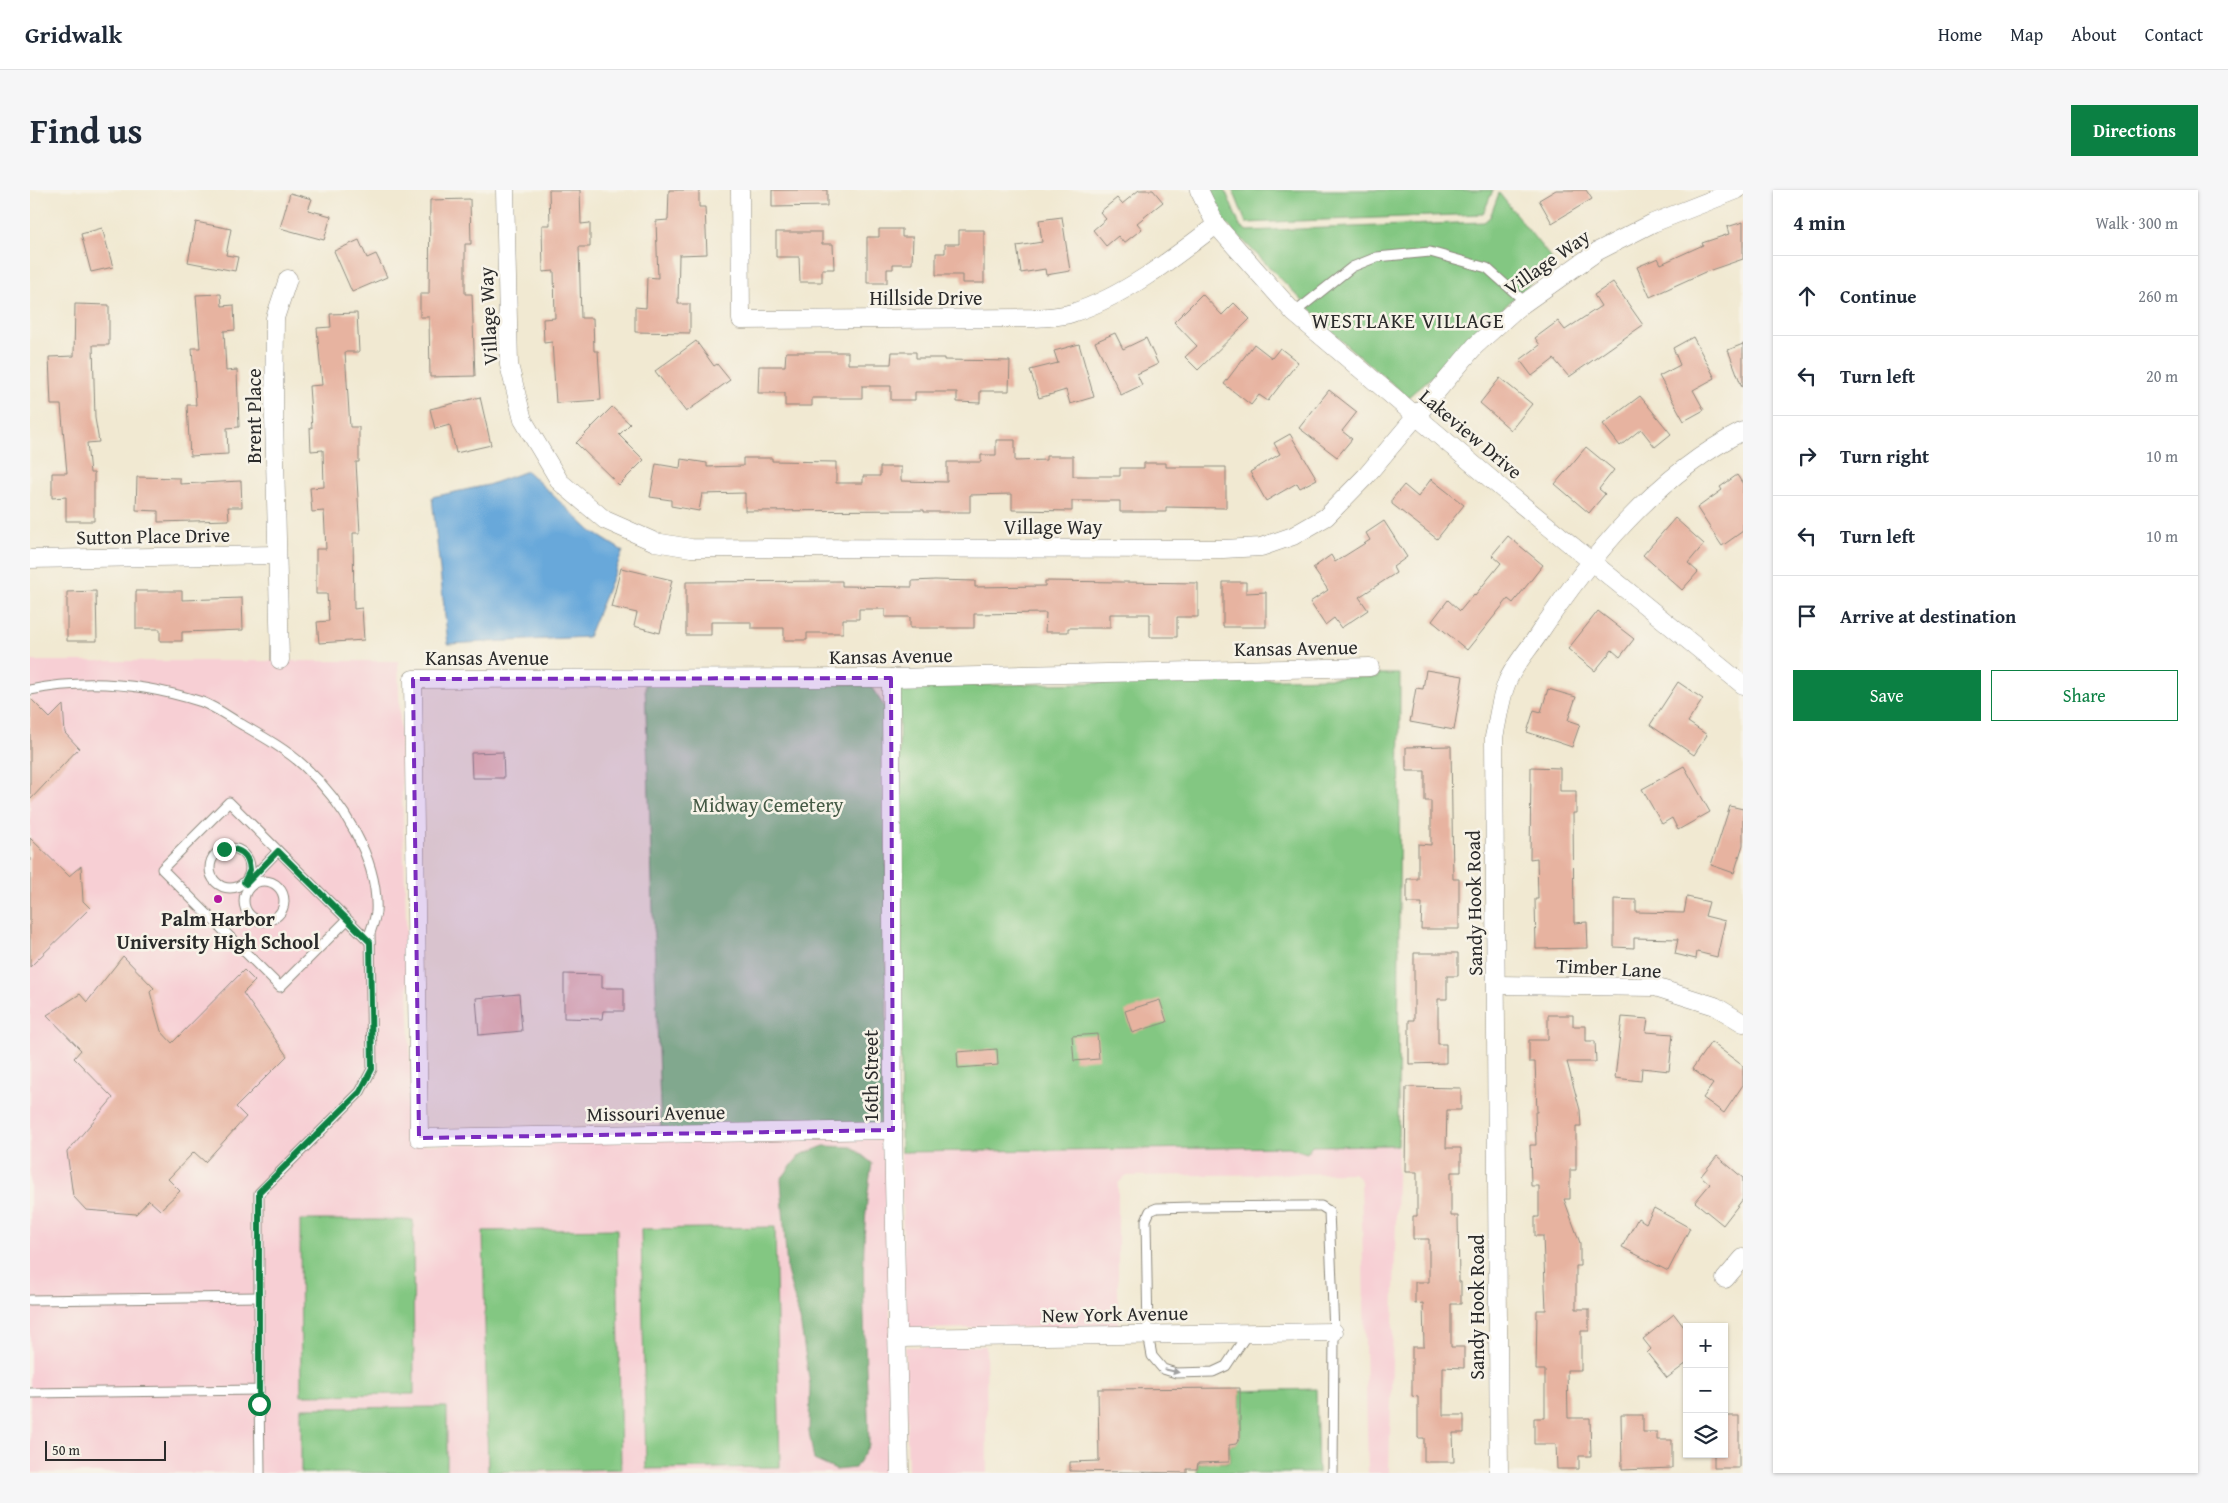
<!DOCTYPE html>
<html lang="en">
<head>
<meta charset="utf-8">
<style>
	body { margin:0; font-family:"Gentium Book Plus",serif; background:#f6f6f7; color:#1f2937 }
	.controls { position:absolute; right:15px; bottom:15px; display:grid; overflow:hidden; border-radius:0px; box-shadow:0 1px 4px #0004 }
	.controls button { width:45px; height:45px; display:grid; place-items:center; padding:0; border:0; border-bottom:1px solid #e0e1e3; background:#fff; color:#1f2937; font:25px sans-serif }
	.scale { position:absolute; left:15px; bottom:12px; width:121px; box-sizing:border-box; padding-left:5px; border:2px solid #2b2b2b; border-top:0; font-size:14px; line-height:18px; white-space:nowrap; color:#2b2b2b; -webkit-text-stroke:4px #f7f3e8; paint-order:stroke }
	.stop { position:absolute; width:15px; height:15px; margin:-11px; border:4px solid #0b8043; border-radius:50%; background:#fff }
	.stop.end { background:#0b8043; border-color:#fff; box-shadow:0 1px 5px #0008 }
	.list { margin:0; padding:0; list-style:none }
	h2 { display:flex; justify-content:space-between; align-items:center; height:65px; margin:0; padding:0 20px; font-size:21px }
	h2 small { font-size:16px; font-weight:400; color:#747a83 }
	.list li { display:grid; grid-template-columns:32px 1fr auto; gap:15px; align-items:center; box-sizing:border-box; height:80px; padding:0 20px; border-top:1px solid #e0e1e3 }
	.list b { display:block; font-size:19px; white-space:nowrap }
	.list em { font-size:16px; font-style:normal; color:#747a83 }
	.actions { display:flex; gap:10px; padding:15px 20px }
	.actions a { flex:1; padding:11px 0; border:1px solid #0b8043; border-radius:0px; text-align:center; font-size:18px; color:#0b8043 }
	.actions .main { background:#0b8043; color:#fff }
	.icon { flex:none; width:28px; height:28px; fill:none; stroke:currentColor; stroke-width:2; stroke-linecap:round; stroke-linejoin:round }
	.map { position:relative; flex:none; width:1713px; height:1283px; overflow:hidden; border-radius:0px }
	header { display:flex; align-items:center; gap:30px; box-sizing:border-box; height:70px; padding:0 25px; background:#fff; border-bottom:1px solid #e0e1e3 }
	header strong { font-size:24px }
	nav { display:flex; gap:28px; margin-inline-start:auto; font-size:18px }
	.intro { display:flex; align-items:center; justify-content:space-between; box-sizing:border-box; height:120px; padding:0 30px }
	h1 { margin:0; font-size:35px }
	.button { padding:12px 22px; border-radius:0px; background:#0b8043; color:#fff; font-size:18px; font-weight:700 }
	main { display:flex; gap:30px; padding:0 30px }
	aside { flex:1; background:#fff; border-radius:0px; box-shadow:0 1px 4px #0004 }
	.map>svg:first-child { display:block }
</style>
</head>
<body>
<header>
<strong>Gridwalk</strong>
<nav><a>Home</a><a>Map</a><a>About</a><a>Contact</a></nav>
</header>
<div class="intro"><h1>Find us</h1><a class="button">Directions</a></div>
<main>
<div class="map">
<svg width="1713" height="1283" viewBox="0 0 1713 1283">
	<rect width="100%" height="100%" fill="#f7f3e8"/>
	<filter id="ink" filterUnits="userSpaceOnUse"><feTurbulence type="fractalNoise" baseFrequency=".02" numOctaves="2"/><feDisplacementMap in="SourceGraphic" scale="10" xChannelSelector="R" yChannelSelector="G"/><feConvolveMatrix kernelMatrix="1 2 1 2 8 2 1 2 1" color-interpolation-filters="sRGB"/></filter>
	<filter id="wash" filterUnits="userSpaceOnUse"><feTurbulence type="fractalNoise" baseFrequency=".0096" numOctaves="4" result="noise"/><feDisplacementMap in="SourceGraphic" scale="20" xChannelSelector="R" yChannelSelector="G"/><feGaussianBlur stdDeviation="1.12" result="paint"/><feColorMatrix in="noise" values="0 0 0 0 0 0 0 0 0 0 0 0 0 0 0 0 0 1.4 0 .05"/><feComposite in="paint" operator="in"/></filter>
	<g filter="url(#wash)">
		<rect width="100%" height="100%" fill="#f1e9d2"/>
		<!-- built -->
		<g fill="#f7cfd4">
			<polygon points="0,471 368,471 383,955 858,946 862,1283 0,1283"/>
			<polygon points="1368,955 1359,1283 1338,1283 1331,991 1324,983 1095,986 1088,994 1088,1136 875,1139 871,962"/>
			<polygon points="956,1156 957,1283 878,1283 875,1157"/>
		</g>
		<!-- green -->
		<g fill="#83c782" stroke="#577956">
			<polygon points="1178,0 1195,0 1210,36 1217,41 1454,32 1460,27 1469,3 1524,72 1439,149 1419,172 1378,207 1313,152 1192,29"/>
			<polygon points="1203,0 1463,0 1453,24 1216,33"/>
			<polygon points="1348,484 1370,484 1368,955 1282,956 1277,963 1259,957 871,962 869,497 1348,487"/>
			<polygon points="615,494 839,494 856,519 857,940 631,944"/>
			<polygon points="270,1030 383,1030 384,1204 271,1205"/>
			<polygon points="745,1037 750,1277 616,1279 611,1039"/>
			<polygon points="587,1039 591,1279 458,1282 453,1041"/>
			<polygon points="1286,1199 1288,1283 1167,1283 1168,1273 1199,1272 1199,1255 1206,1254 1210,1248 1210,1201"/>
			<polygon points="417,1217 417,1283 271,1283 271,1218"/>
		</g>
		<!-- forest -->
		<path fill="#6aac70" stroke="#4a6c4e" d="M794 956 822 957 842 973C826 1067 837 1161 839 1255L825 1278 806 1280 784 1270 779 1242 780 1195 770 1130 757 1081 751 989 770 965Z"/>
		<!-- water -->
		<polygon fill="#67a8da" stroke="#496a82" points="497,281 561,341 593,361 558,447 418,454 402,307 458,295"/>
		<g id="blocks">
			<!-- building -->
			<g fill="#e7b3a0">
				<polygon points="519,0 550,0 551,34 560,33 560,57 549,57 551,128 563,128 564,161 568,161 571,210 526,213 522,152 514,153 513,129 525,128 524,81 513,82 512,35 520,35"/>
				<polygon points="639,0 669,0 669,17 675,17 677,64 649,65 648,114 660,114 660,143 605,142 605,117 616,118 617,87 628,88 626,31 638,30"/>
				<polygon points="742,0 797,0 797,16 742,17"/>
				<polygon points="1109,0 1123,0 1133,12 1107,33 1112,39 1094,53 1088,46 1076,56 1063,40 1076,29 1070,22 1087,8 1092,14"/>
				<polygon points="1526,0 1556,0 1562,9 1522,33 1509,10"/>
				<polygon points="260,3 282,9 278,20 301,26 294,50 250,38"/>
				<polygon points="440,9 441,54 435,54 435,104 442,104 445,186 400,187 399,127 390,127 390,104 399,104 400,10"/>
				<polygon points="1032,27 1040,81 1016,85 1015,79 991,83 987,56 1012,52 1009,30"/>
				<polygon points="166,32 201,39 196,65 208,67 205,81 158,72"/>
				<polygon points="1713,32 1713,69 1675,82 1620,107 1607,77 1628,68 1631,74 1673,55 1672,53 1699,44 1697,37"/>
				<polygon points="72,38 83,77 61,82 51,44"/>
				<polygon points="849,39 872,39 872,47 883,47 882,74 863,74 863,79 857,79 857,93 837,93 837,47 849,47"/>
				<polygon points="929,40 954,40 954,93 932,93 932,85 906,85 906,63 915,63 915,54 929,54"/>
				<polygon points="746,42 792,42 792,54 803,54 804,79 792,79 792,92 770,92 769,67 746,67"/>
				<polygon points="329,50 337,68 346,64 357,87 322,102 304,61"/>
				<polygon points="1583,92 1613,135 1539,187 1524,169 1502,186 1490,170 1510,155 1505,148 1528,131 1535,140 1571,116 1564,105"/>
				<polygon points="191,104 192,116 204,115 205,140 194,141 196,181 207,180 209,237 197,238 198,264 160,266 157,215 166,215 162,158 170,158 166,105"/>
				<polygon points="1172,104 1192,125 1204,113 1220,129 1168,180 1155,167 1167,156 1144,132"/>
				<polygon points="45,114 79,115 79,155 63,155 65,228 69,252 57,253 60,283 64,283 64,331 36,331 36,307 22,308 22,283 37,283 31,215 21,215 19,167 44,166"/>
				<polygon points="327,123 329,162 315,162 320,237 329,237 329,272 326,272 330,343 323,343 324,419 332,418 334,450 289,453 287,432 299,431 297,404 286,404 286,359 296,359 294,321 282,322 280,298 294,297 293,260 281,261 280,238 282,238 279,196 292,195 287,138 301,137 300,124"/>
				<polygon points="1085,143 1093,159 1116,148 1128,174 1107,184 1112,195 1091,205 1065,152"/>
				<polygon points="1663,147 1685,188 1663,200 1674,220 1654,231 1629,186 1650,175 1643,158"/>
				<polygon points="666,151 684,176 687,174 700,190 656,222 625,181"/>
				<polygon points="1049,154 1064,207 1040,214 1036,200 1009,208 1000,180 1028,173 1024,161"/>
				<polygon points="1224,154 1242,168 1250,158 1268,172 1238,211 1229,205 1221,215 1194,194"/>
				<polygon points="1713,154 1713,197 1712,197 1698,160"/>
				<polygon points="756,162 818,162 818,174 861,174 862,162 886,162 886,168 914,168 914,170 980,171 979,201 950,201 950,213 927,212 927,202 885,202 885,210 861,210 861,196 832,196 832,208 782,208 782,216 755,216 755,203 728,203 729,176 755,176"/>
				<polygon points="1470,188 1502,214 1481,240 1450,213"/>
				<polygon points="1299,200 1327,222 1312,241 1322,249 1307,267 1269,238"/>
				<polygon points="1610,206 1641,244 1625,257 1611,239 1590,256 1573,234"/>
				<polygon points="450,207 461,255 426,263 420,235 405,239 400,219"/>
				<polygon points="582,217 600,234 589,245 614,270 589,295 546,253"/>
				<polygon points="1260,244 1287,289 1270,298 1267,293 1236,311 1220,282 1250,264 1244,253"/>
				<polygon points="966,250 985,250 985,271 1016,270 1016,266 1043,266 1043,286 1090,286 1090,278 1114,278 1114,273 1136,273 1136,277 1196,277 1196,318 1136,317 1136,322 1090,322 1090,311 1042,311 1042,321 982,320 982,304 940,305 940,322 894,322 894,320 715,321 715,303 672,304 669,321 641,316 641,310 620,307 626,274 650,278 651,269 677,273 677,277 713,276 713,268 742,268 742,271 806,272 806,293 833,293 833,286 850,286 850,277 871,277 871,291 917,292 917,272 951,272 951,265 966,265"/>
				<polygon points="1556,257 1584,280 1569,299 1575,304 1559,323 1525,294"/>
				<polygon points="1707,285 1713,294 1713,341 1692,356 1667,318 1692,300 1690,297"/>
				<polygon points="107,287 150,288 150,294 211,291 212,317 198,317 199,330 128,332 128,321 106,320"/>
				<polygon points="1401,289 1434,315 1407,349 1362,314 1362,309 1374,295 1388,307"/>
				<polygon points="1645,328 1674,354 1658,373 1668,382 1652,400 1613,365"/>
				<polygon points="1354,331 1377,367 1363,377 1366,383 1329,407 1338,420 1311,438 1304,428 1295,435 1280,412 1298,400 1283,378 1301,365 1305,372 1340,350 1336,343"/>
				<polygon points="1478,346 1513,375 1483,413 1478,409 1437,460 1402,431 1418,410 1430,421 1444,404 1445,405 1471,373 1462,365"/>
				<polygon points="591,378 642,390 630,443 604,436 607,423 581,417"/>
				<polygon points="905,390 945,391 945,397 1015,396 1015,391 1168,393 1168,427 1147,427 1147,447 1120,447 1120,424 1080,424 1080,438 1038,438 1038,442 1015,442 1016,423 944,424 944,438 880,438 880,427 855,427 855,419 829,419 829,429 813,429 813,443 777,443 777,450 754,450 754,438 721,438 721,432 681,432 681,445 656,445 656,392 812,391 812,396 882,397 882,391"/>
				<polygon points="1193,392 1216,392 1216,403 1236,402 1236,437 1193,437"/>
				<polygon points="66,401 67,451 37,451 37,402"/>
				<polygon points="106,401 152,401 152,410 212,408 213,440 152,442 152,451 130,451 130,439 106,439"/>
				<polygon points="1568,421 1604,449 1590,467 1582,460 1565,481 1538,459"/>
				<polygon points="1396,480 1433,486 1424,540 1380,532 1386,498 1393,499"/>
				<polygon points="1648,492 1673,509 1658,532 1677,545 1664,565 1620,535"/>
				<polygon points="1518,499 1546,507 1538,530 1550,534 1542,557 1497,542 1504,520 1511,522"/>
				<polygon points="0,508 20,528 33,515 35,543 49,558 0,610"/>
				<polygon points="1421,556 1423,689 1429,689 1429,739 1391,739 1392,713 1377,713 1377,689 1388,689 1388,654 1401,655 1401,611 1395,611 1395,581 1376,581 1376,557"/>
				<polygon points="473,562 474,588 442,588 441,563"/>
				<polygon points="1654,576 1680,622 1648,640 1642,628 1632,634 1612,599"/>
				<polygon points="1501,577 1530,578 1530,601 1546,601 1546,623 1543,623 1544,733 1557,732 1558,758 1506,759 1505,709 1508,709 1507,668 1500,669"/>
				<polygon points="1700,616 1713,619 1713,655 1704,683 1681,675"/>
				<polygon points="0,648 39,686 51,676 53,711 60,718 0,777"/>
				<polygon points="1657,707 1679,712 1675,726 1695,731 1687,767 1667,762 1666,769 1645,764 1648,749 1604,748 1604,758 1584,757 1584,709 1606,710 1606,722 1654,723"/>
				<polygon points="1384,763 1428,763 1428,786 1417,786 1417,809 1408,809 1408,854 1416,854 1416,873 1379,874 1379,830 1384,830"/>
				<polygon points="93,766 124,798 120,802 131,841 142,853 214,780 225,791 213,803 257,866 206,917 216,927 175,972 164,962 138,989 150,1001 130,1020 119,1010 106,1024 56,1020 43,1006 37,962 83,908 44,868 51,860 17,825 50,804 57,812"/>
				<polygon points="534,784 572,785 572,798 594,798 594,821 573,821 572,829 534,828"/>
				<polygon points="489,804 492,841 449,845 446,808"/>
				<polygon points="1130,810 1137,832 1102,843 1095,821"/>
				<polygon points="1518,825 1543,825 1543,836 1556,836 1556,851 1565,851 1566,872 1537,872 1550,920 1551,937 1546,937 1546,980 1540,980 1540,1009 1534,1009 1550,1053 1550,1076 1546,1076 1546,1119 1559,1119 1559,1141 1551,1141 1551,1180 1537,1180 1538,1228 1560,1228 1561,1266 1549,1266 1549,1279 1527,1279 1526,1254 1504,1254 1504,1228 1515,1228 1515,1180 1506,1180 1507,1120 1516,1120 1513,1046 1505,1046 1505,1027 1509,1027 1509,996 1501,996 1500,955 1506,955 1505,922 1507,922 1505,872 1499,872 1499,850 1518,850"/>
				<polygon points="1592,827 1618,829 1616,842 1643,844 1639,881 1612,878 1611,891 1585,888"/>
				<polygon points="1067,844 1069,869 1044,871 1042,846"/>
				<polygon points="1681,852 1713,876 1713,895 1694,923 1673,908 1683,894 1662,879"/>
				<polygon points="967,859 968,875 928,878 927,862"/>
				<polygon points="1376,897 1431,898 1431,920 1417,920 1416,958 1431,958 1431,982 1421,982 1421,1026 1428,1026 1429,1092 1431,1092 1431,1114 1421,1114 1421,1157 1434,1157 1434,1178 1413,1177 1413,1225 1434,1225 1434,1243 1423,1243 1424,1272 1394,1272 1394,1248 1388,1248 1388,1207 1382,1206 1382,1157 1394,1157 1393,1113 1385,1114 1385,1092 1399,1092 1399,1049 1383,1049 1383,1026 1387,1026 1387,982 1375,982"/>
				<polygon points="1687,966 1713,988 1713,1009 1693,1035 1665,1012 1680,994 1671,986"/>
				<polygon points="1624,1018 1660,1038 1638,1081 1592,1057 1608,1028 1616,1033"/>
				<polygon points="1644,1124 1657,1141 1657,1173 1637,1188 1617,1163 1621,1159 1613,1149"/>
				<polygon points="1210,1198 1210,1248 1206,1254 1199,1255 1199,1272 1168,1273 1167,1279 1157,1279 1157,1283 1040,1281 1040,1272 1069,1271 1068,1199"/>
				<polygon points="1591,1225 1613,1225 1613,1242 1627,1242 1627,1250 1642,1250 1642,1278 1592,1280"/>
				<polygon points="1694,1226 1709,1226 1709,1278 1684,1278 1684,1264 1694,1264"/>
			</g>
		</g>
	</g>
	<g filter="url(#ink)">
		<use href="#blocks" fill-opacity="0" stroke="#8e8a7e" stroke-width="1"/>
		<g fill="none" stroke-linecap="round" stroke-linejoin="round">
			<!-- lane casing -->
			<g stroke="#8e8a7e" stroke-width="11">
				<g id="lane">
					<polyline points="1264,123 1322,77 1347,67 1400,62 1457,78 1495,112"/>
					<path d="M0 500C58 488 116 494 172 512 185 517 199 527 211 534 232 546 257 560 274 576 311 610 349 669 346 722 345 729 342 737 340 743L342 879 330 902 229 1003V1200L0 1203"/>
					<circle cx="200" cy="678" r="20"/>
					<circle cx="234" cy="711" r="20"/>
					<polyline points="217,693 248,661"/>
					<polyline points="317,730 250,797 132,679 199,612 340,752"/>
					<polyline points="0,1110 229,1107"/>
					<polyline points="1218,1143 1196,1176 1183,1182 1146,1183 1133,1179 1122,1166 1118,1144 1116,1030 1120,1021 1127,1018 1162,1017 1274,1016 1291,1016 1299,1021 1304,1142 1303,1283"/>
					<polyline points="229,1200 230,1283"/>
				</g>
			</g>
			<!-- street casing -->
			<g stroke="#8e8a7e" stroke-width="19">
				<g id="street">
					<polyline points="475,0 479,175 493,230 530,292 575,330 625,352 661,358 1193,359 1231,357 1263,346 1296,327 1336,286 1445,156 1486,119 1568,61 1623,33 1707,0"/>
					<path d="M710 0 711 130 1004 128C1016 127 1031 127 1042 123 1095 106 1142 69 1186 35"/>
					<polyline points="1169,0 1186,35 1264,123 1475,301 1713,495"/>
					<polyline points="0,369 247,365"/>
					<polyline points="250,470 244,228 245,128 258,89"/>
					<polyline points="861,488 863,940 870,1283"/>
					<polyline points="1467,795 1625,797 1685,816 1713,833"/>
					<polyline points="863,940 389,948 383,489 861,488 1340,477"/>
					<polyline points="1695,1089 1713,1068"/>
					<polyline points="867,1148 1304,1142"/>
					<path d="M1469 1283 1464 547C1468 530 1470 509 1477 492 1483 477 1497 461 1506 448 1559 368 1626 285 1713 241"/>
				</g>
			</g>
			<!-- lane -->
			<use href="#lane" stroke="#fff" stroke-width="9"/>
			<!-- street -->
			<use href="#street" stroke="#fff" stroke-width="18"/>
		</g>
		<!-- one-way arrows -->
		<defs><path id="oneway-solid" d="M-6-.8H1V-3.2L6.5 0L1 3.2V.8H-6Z" transform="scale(1.25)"/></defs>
		<use fill="#a0a0a0" href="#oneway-solid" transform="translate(1142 1181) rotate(13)"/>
	</g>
	<g fill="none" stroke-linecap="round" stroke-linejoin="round" filter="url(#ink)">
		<!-- route -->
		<path stroke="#0b8043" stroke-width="6" d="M194 659C209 657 219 664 220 680L214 692 216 694 248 661 340 752 342 879 330 902 229 1002V1214"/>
	</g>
	<!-- marked area -->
	<path fill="#7b2cbf" fill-opacity="0.2" stroke="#7b2cbf" stroke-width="4" stroke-dasharray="10 6" stroke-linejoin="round" d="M861 488 863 940 389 948 383 489Z"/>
	<!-- markers -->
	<circle fill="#b5179e" stroke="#f7f3e8" stroke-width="2" cx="188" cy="709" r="5"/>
	<g text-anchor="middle" stroke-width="5" stroke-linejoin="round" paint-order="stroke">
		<!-- street labels -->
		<g font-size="20" fill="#2b2b2b" stroke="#f7f3e8">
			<text transform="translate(1517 72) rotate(-35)" y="7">Village Way</text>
			<text x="896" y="115">Hillside Drive</text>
			<text transform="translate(458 126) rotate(-93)" y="7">Village Way</text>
			<text transform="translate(224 226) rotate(-90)" y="7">Brent Place</text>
			<text transform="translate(1441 244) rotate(40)" y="7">Lakeview Drive</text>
			<text x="1023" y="344">Village Way</text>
			<text transform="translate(123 346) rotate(-1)" y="7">Sutton Place Drive</text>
			<text transform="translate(1266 458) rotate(-1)" y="7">Kansas Avenue</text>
			<text transform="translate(861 466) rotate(-1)" y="7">Kansas Avenue</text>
			<text x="457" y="475">Kansas Avenue</text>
			<text transform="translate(1444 713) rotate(-91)" y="7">Sandy Hook Road</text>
			<text transform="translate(1579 778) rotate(3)" y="7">Timber Lane</text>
			<text transform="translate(841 886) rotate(-90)" y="7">16th Street</text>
			<text transform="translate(626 923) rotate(-1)" y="7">Missouri Avenue</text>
			<text transform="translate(1447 1117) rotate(-90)" y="7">Sandy Hook Road</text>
			<text transform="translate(1085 1124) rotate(-1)" y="7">New York Avenue</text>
		</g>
		<!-- park labels -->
		<g font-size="20" fill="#455a45" stroke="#f7f3e8">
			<text x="738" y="622">Midway Cemetery</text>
		</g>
		<!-- poi labels -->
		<g font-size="20" font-weight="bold" fill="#2b2b2b" stroke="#f7f3e8">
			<text x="188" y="736">Palm Harbor<tspan x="188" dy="23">University High School</tspan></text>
		</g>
		<!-- neighbourhood labels -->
		<g font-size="21" letter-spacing="1" fill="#2b2b2b" stroke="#f7f3e8">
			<text x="1378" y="138">WESTLAKE VILLAGE</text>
		</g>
	</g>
</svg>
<div class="controls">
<button>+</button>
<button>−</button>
<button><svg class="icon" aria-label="layers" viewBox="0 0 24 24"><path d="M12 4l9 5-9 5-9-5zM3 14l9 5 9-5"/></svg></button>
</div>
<div class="scale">50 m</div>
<div class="stop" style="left:229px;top:1214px"></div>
<div class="stop end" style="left:194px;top:659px"></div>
</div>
<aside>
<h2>4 min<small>Walk · 300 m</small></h2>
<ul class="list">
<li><svg class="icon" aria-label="ahead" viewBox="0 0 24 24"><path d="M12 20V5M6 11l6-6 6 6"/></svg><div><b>Continue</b></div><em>260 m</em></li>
<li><svg class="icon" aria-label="left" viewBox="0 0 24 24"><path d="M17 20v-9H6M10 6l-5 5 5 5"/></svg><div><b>Turn left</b></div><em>20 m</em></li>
<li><svg class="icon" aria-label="right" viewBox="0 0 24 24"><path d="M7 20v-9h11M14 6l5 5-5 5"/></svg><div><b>Turn right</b></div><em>10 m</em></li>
<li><svg class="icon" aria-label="left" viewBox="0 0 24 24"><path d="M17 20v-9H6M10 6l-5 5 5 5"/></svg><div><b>Turn left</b></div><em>10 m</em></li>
<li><svg class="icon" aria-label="arrive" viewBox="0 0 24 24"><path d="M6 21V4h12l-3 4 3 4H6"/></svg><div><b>Arrive at destination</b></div></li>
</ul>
<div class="actions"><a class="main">Save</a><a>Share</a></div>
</aside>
</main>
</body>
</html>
